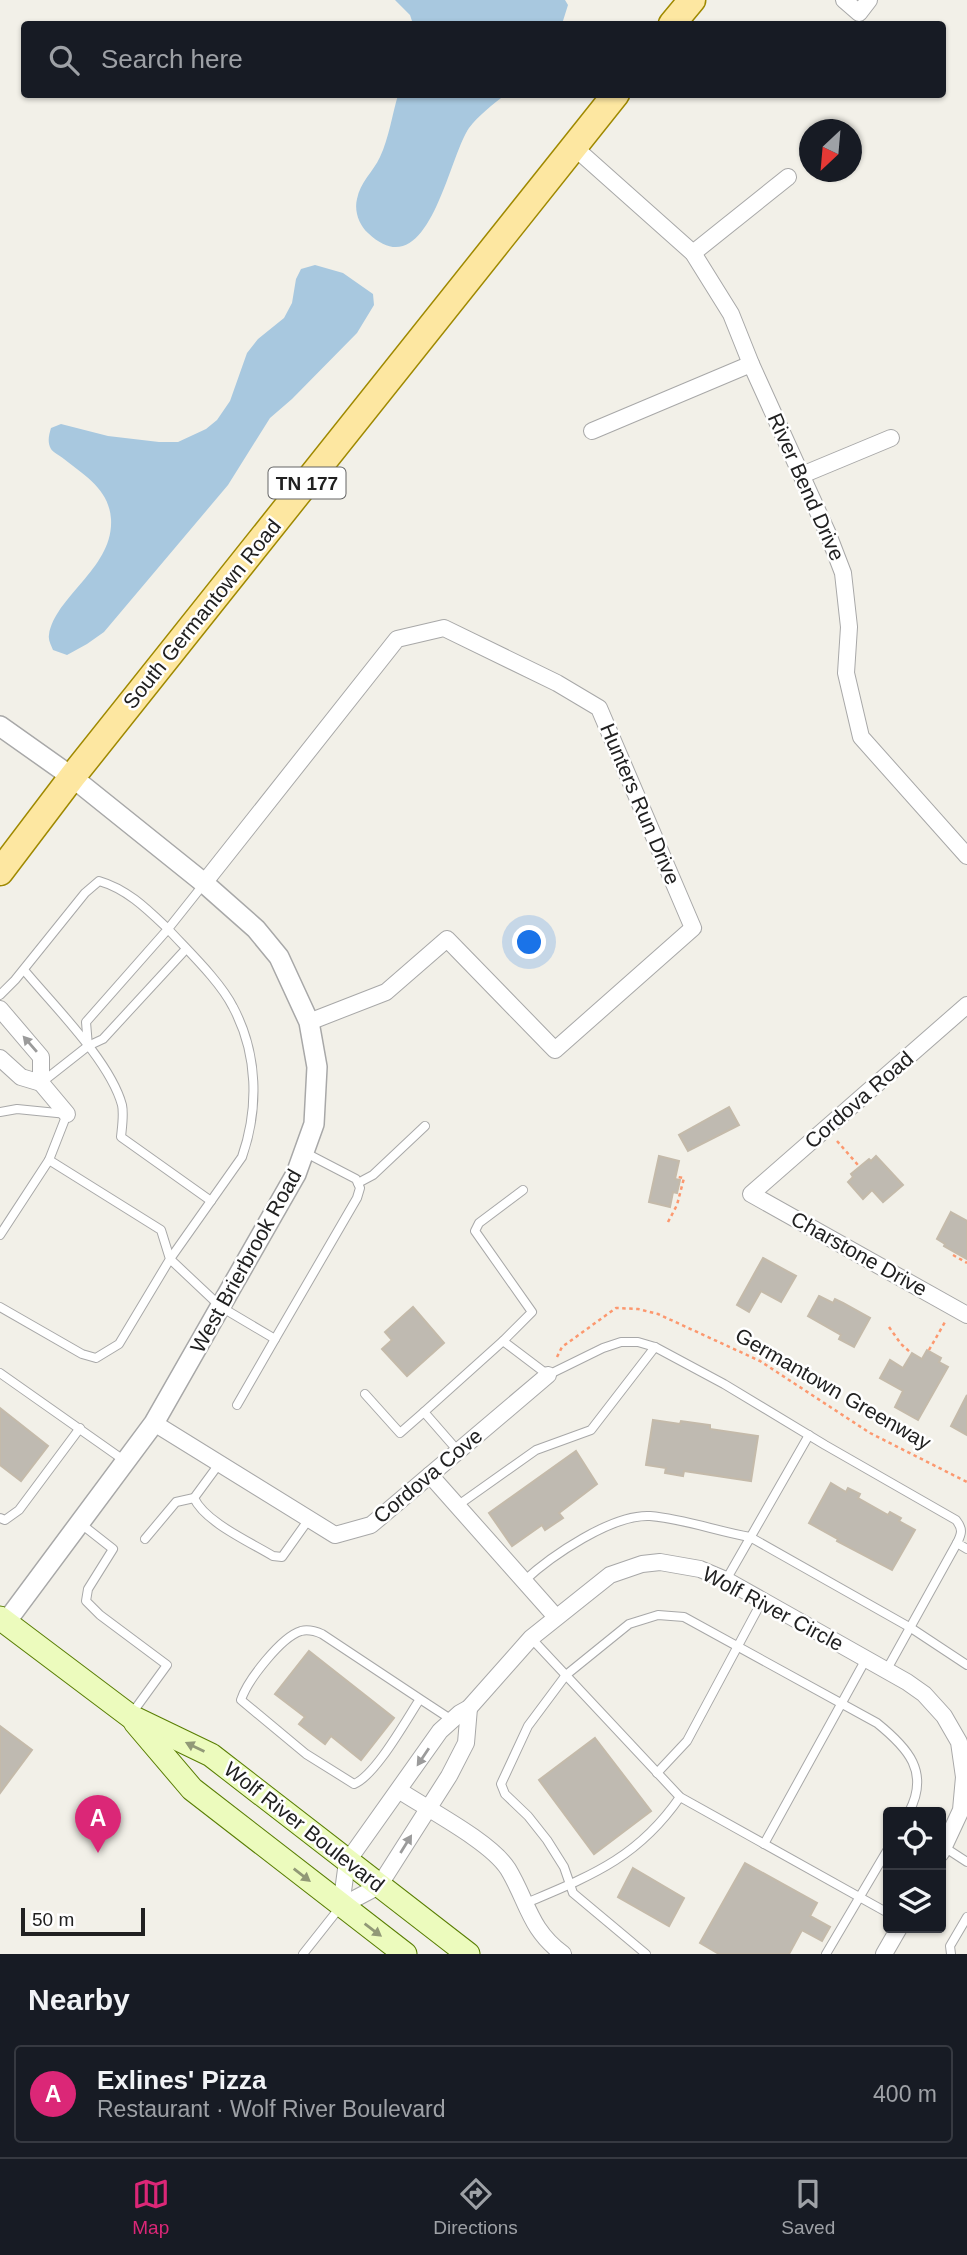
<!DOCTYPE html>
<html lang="en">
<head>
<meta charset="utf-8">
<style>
	body { margin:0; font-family:Helvetica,sans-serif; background:#242831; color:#f1f3f6 }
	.controls { position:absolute; right:21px; bottom:21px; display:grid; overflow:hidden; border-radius:7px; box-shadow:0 2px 5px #0004 }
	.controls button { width:63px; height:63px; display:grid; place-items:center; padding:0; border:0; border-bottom:2px solid #363941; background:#171b24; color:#f1f3f6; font:35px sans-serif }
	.compass { position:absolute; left:799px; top:119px; width:63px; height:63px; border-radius:50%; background:#171b24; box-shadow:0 2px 5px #0004; rotate:206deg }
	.scale { position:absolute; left:21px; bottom:18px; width:124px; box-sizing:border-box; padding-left:7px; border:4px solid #212121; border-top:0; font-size:19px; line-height:24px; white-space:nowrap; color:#212121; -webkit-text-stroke:5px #fff; paint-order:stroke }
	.you { position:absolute; left:530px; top:943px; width:24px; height:24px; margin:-18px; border:5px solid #fff; border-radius:50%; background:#1a73e8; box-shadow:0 0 0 10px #1a73e833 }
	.badge { display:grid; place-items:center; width:46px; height:46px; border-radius:50%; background:#db2777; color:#fff; font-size:23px; font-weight:700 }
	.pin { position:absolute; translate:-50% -58px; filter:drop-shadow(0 2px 4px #0008) }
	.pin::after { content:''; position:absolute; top:37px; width:24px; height:21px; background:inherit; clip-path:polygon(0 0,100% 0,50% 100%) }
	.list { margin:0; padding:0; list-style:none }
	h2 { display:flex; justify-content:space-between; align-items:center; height:91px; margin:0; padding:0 28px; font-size:30px }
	h2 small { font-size:23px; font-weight:400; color:#9ea1a6 }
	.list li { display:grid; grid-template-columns:46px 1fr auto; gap:21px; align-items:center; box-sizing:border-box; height:98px; margin:0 14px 14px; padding:0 14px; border:2px solid #363941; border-radius:7px }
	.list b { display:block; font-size:26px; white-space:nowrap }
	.list p { margin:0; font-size:23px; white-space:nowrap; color:#9ea1a6 }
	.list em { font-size:23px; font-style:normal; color:#9ea1a6 }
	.icon { flex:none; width:38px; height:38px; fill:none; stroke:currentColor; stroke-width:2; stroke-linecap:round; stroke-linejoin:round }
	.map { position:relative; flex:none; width:967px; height:1954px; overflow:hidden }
	.search { position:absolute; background:#171b24; box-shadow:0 2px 5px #0004; left:21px; right:21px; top:21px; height:77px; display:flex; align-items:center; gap:18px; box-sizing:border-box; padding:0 24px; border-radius:7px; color:#9ea1a6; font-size:26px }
	.sheet { height:203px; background:#171b24 }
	nav { display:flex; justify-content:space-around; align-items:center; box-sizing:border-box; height:98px; border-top:2px solid #363941; background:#171b24; font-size:19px; color:#9ea1a6 }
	nav a { display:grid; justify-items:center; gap:4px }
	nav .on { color:#db2777 }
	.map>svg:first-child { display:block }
</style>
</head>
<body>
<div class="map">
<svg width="967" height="1954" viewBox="0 0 967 1954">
	<rect width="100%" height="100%" fill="#f2f0e8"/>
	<!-- water -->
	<g fill="#a8c8df">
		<polygon points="395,0 565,0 568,5 562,24 413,24 410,15"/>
		<path d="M398 95H505C493 104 478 116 469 128 448 158 428 290 368 233 359 225 354 211 357 199 360 182 373 172 380 157 389 138 392 115 398 95Z"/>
		<path d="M315 265 343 273 373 294 374 305 357 333 292 399 270 418 228 485 104 632 87 644 67 655 53 650C51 645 48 640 49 635 55 596 114 568 111 519 109 489 85 476 64 459 60 456 53 452 51 449 47 442 49 435 51 428L61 424 108 436 159 442H178L206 429 217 420 230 401 247 353 258 339 284 318 292 303 296 279 301 269Z"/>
	</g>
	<!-- building -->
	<g fill="#bfbab1" stroke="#c4baaa" stroke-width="2">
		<polygon points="729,1107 739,1125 688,1151 679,1135"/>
		<polygon points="659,1156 679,1161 675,1179 680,1180 677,1193 673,1192 670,1207 649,1202"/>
		<polygon points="876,1156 903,1185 883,1202 872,1190 863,1199 848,1182 853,1177 851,1174 869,1159 871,1161"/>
		<polygon points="951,1212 967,1221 967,1259 944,1246 945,1244 937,1239"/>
		<polygon points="763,1258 796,1276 781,1302 761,1291 749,1312 737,1305"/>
		<polygon points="819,1296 833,1303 835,1299 843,1303 870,1318 854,1347 839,1339 841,1335 808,1316"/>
		<polygon points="413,1307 444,1343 407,1376 382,1349 392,1340 385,1332"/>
		<polygon points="927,1350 941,1358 939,1362 948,1367 918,1420 895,1407 903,1391 880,1378 890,1360 903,1368 912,1353 922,1359"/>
		<polygon points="967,1395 967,1435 951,1426"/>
		<polygon points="0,1408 48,1446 21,1481 0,1465"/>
		<polygon points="653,1420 680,1424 681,1421 710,1425 710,1429 758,1436 751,1481 684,1471 683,1476 665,1473 666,1468 646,1465"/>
		<polygon points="576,1451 597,1484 559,1513 563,1518 545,1530 542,1525 512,1546 489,1513"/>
		<polygon points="831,1483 846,1492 848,1488 860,1494 858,1498 888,1515 890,1512 901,1518 899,1521 915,1530 892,1570 837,1541 838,1539 809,1523"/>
		<polygon points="309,1651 394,1718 361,1760 331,1736 325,1744 299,1724 305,1717 275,1694"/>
		<polygon points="0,1726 32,1750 0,1793"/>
		<polygon points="595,1738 651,1811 594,1854 539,1780"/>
		<polygon points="745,1863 817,1903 810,1916 830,1927 822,1941 802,1930 789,1954 719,1954 700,1943"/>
		<polygon points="633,1868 684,1898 669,1926 618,1897"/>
	</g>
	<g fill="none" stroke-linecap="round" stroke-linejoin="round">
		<!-- service casing -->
		<g stroke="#a8a8a8" stroke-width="10">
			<g id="service">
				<path d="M203 885 168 929C188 951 220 981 233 1007 258 1054 259 1108 242 1157L170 1259 221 1307 275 1339 237 1405"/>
				<path d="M24 970C53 1005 110 1061 122 1105 124 1114 122 1127 121 1137L211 1201"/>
				<path d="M0 995 15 980 85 893 99 881C127 889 147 909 168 929L86 1022 88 1046"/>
				<polyline points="41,1083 88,1046 103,1039 186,949"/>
				<polyline points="0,1112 17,1109 67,1114 49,1160 0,1235"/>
				<polyline points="358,1183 373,1175 425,1126"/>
				<path d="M523 1190 479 1223 475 1231 532 1312 503 1341 548 1375 603 1348 621 1342H638L655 1347 724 1384 825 1445 956 1520C963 1529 962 1533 957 1543L967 1549"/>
				<polyline points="0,1307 82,1354 96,1358 119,1344 170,1259 161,1230 49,1160"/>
				<polyline points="275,1339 357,1198 360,1188 356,1179 304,1152"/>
				<polyline points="0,1373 125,1461"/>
				<polyline points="365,1394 400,1433 424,1412"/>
				<polyline points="458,1451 424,1412 503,1341"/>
				<path d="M219 1464 194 1498C205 1522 250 1542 273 1556L282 1557 309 1519"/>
				<polyline points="457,1506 536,1450 591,1430 655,1347"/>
				<polyline points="0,1518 5,1520 19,1510 80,1428"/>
				<polyline points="80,1523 113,1549 88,1589 86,1601 100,1615 167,1665 130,1716"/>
				<polyline points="145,1539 176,1502 194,1498"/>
				<polyline points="726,1580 809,1435"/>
				<path d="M524 1581C551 1556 612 1514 650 1516 685 1519 716 1531 750 1537L911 1628 967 1665"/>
				<polyline points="531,1638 680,1797 888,1913"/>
				<polyline points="886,1671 957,1543"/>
				<path d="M420 1699 322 1634C315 1631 309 1629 301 1631 281 1637 247 1681 241 1700L306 1754 354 1784C376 1775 406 1720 420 1699L452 1720"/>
				<polyline points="657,1773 687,1741 762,1601"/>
				<polyline points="764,1844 866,1659"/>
				<polyline points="944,1847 967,1862"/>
				<path d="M524 1904C590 1876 637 1859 680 1797"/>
				<polyline points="303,1954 341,1906"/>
				<path d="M646 1954 573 1893 564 1867 547 1840 528 1816 505 1794 501 1784 528 1726 566 1675 629 1624 658 1615 684 1617 877 1723C908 1748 930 1772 909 1812"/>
				<polyline points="826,1954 888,1849"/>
				<polyline points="951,1954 950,1946 967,1917"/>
			</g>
		</g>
		<!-- minor casing -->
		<g stroke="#a8a8a8" stroke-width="18">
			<g id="minor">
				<polyline points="844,0 859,13 869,0"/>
				<polyline points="574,147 693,253 731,314 751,364 828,534 843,573 849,627 846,673 861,737 967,856"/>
				<polyline points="693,253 788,177"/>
				<polyline points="592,431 751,364"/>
				<polyline points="802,475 891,438"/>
				<polyline points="204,883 397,639 444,628 557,683 599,708 693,928 555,1050 447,939 386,992 309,1022"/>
				<polyline points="967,1005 751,1194 967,1315"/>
				<polyline points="0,1009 41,1057 41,1083 21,1077 0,1058"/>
				<polyline points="41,1083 67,1114"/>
				<polyline points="154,1423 335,1535 371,1525 548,1375"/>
				<polyline points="430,1475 556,1617"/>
				<path d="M400 1791C429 1810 491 1842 508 1869 528 1902 529 1929 563 1954"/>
				<polyline points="341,1906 347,1862 440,1731 460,1713 469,1708 531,1638 610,1575 642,1564 660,1562 700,1569 726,1580 907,1682 924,1694 944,1716 959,1742 964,1777 961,1810 941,1853"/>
				<polyline points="341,1906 379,1886 449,1776 466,1743 469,1708"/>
				<polyline points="884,1954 899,1928"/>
			</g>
		</g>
		<!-- tertiary casing -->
		<g stroke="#a8a8a8" stroke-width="22">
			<polyline id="tertiary" points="0,726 72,777 204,883 256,929 279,957 309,1022 317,1067 314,1124 296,1174 154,1423 6,1622"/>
		</g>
		<!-- secondary casing -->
		<g stroke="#597e03" stroke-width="25">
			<g id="secondary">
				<polyline points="0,1618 130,1716 211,1755 468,1954"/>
				<polyline points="135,1722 192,1789 405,1954"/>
			</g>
		</g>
		<!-- primary casing -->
		<g stroke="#9f8900" stroke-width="29">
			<g id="primary">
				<polyline points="672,24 692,0"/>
				<polyline points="0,872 72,777 616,94"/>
			</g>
		</g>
		<!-- path -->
		<g stroke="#fc986f" stroke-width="2.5" stroke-dasharray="3.5 3.5" stroke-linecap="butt">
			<polyline points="837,1141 858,1165"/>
			<polyline points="668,1222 677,1205 684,1178 678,1177"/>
			<polyline points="953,1255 967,1263"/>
			<polyline points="889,1327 901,1344 910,1352"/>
			<polyline points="929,1350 945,1322"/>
			<polyline points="557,1357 562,1347 616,1308 638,1309 658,1314 760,1361 870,1433 967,1482"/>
		</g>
		<!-- service -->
		<use href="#service" stroke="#fff" stroke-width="8"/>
		<!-- minor -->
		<use href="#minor" stroke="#fff" stroke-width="16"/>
		<!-- tertiary -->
		<use href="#tertiary" stroke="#fff" stroke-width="19"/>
		<!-- secondary -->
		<use href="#secondary" stroke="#ecfbbd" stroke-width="23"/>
		<!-- primary -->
		<use href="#primary" stroke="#fde7a1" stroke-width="26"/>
	</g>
	<!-- one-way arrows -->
	<defs><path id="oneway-solid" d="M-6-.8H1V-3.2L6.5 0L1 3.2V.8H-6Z" transform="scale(1.75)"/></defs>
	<g fill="#9b9b9b">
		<use href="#oneway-solid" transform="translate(30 1044) rotate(-131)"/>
		<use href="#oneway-solid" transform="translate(423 1757) rotate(124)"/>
		<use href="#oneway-solid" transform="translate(406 1844) rotate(-58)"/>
	</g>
	<g fill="#919977">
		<use href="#oneway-solid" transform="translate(195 1747) rotate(-154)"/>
		<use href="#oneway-solid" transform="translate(302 1875) rotate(38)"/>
		<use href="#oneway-solid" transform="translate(373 1930) rotate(37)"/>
	</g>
	<g text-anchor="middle" stroke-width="5" stroke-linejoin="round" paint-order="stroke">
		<!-- shield labels -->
		<rect fill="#fff" stroke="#646464" stroke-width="2" x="268.5" y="467.5" width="77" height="31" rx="5"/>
		<g font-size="19" font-weight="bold" fill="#212121">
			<text x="307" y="490">TN 177</text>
		</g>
		<!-- street labels -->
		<g font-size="21" fill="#212121" stroke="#fff">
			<text transform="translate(806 487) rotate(66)" y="7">River Bend Drive</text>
			<text transform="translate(202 614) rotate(-51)" y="7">South Germantown Road</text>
			<text transform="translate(640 804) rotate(67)" y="7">Hunters Run Drive</text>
			<text transform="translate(859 1100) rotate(-41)" y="7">Cordova Road</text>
			<text transform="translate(859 1254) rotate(29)" y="7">Charstone Drive</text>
			<text transform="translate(246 1261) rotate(-61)" y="7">West Brierbrook Road</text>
			<text transform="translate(833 1389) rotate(30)" y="7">Germantown Greenway</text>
			<text transform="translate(428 1476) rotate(-40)" y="7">Cordova Cove</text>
			<text transform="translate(773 1609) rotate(28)" y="7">Wolf River Circle</text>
			<text transform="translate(304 1827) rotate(38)" y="7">Wolf River Boulevard</text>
		</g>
	</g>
</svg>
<div class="controls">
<button><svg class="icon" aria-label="locate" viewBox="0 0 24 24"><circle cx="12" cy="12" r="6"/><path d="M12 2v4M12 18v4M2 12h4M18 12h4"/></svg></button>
<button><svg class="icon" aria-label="layers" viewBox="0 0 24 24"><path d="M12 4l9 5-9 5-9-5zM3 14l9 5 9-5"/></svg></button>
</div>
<svg class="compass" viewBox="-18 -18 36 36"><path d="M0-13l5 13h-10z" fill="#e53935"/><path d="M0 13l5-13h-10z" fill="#9ea1a6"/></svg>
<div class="scale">50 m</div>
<div class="you"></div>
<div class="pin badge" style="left:98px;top:1853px">A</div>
<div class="search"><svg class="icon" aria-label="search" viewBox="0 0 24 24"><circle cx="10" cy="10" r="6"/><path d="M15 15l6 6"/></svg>Search here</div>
</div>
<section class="sheet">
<h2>Nearby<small></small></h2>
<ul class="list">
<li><span class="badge">A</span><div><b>Exlines' Pizza</b><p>Restaurant · Wolf River Boulevard</p></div><em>400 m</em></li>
</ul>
</section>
<nav>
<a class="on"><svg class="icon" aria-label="map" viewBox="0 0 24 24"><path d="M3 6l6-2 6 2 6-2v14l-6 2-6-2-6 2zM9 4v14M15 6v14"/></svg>Map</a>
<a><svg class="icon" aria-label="directions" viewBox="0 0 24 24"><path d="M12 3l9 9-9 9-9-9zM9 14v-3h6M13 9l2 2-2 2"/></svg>Directions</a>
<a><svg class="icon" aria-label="saved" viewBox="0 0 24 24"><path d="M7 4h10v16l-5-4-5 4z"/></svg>Saved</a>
</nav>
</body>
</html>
